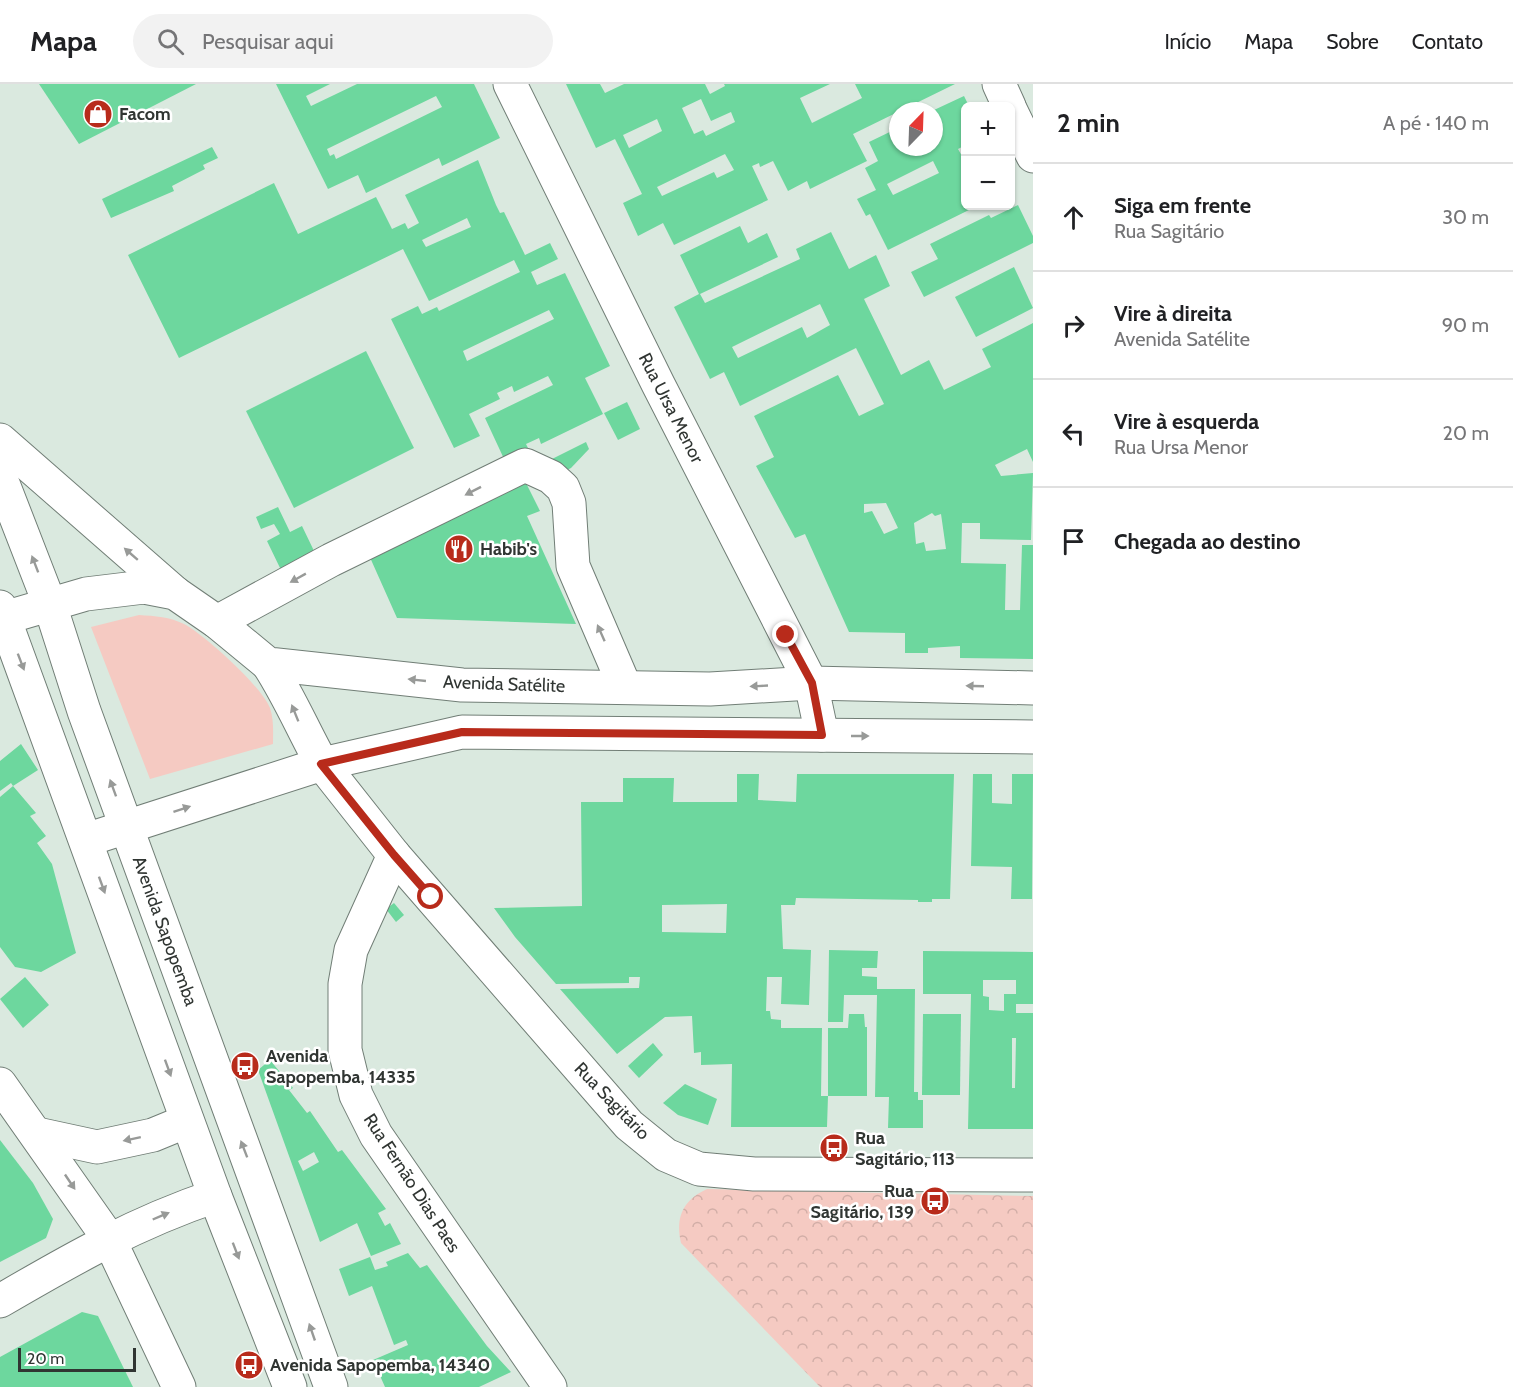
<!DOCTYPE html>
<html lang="pt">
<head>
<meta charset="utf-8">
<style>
	body { margin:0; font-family:Cabin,sans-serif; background:#f2f2f2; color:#202124 }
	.controls { position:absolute; right:18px; top:18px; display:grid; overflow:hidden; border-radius:9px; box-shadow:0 2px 4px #0004 }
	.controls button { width:54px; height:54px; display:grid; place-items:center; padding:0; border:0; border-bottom:2px solid #e0e0e0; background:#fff; color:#202124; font:30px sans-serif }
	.compass { position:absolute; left:889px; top:18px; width:54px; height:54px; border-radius:50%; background:#fff; box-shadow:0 2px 4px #0004; rotate:23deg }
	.scale { position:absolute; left:18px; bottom:15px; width:118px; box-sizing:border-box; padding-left:6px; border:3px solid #303532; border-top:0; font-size:16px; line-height:21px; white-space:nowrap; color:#303532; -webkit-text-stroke:4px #fff; paint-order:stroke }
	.stop { position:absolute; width:18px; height:18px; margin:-14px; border:4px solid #b82b1b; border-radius:50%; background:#fff }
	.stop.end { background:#b82b1b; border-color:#fff; box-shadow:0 2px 6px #0008 }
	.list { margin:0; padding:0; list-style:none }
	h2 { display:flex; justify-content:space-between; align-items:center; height:78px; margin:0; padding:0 24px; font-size:26px }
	h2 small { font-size:20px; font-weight:400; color:#757577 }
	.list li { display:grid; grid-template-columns:39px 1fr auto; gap:18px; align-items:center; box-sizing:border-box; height:108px; padding:0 24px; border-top:2px solid #e0e0e0 }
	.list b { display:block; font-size:22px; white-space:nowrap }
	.list p { margin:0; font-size:20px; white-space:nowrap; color:#757577 }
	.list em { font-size:20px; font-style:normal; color:#757577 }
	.icon { flex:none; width:33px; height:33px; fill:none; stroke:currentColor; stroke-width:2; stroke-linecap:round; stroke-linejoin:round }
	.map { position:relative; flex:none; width:1033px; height:1303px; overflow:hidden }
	header { display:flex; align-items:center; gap:36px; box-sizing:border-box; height:84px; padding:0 30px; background:#fff; border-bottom:2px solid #e0e0e0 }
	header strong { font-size:28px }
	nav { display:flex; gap:33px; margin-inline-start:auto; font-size:21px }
	.search { width:420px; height:54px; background:#f2f2f2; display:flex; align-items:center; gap:15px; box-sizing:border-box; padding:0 21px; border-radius:33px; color:#757577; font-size:22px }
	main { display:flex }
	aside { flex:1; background:#fff }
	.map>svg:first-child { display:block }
</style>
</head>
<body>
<header>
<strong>Mapa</strong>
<div class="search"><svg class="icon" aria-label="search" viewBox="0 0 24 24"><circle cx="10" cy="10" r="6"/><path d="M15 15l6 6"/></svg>Pesquisar aqui</div>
<nav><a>Início</a><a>Mapa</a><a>Sobre</a><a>Contato</a></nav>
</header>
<main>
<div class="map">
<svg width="1033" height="1303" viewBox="0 0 1033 1303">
	<defs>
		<pattern id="forest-crowns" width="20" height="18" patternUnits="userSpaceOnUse" patternTransform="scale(1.5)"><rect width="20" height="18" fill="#f5cac2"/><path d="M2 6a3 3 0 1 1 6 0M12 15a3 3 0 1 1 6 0" fill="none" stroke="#d2aea7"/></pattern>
	</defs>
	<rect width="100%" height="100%" fill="#dae9df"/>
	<!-- grass -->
	<path fill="#f5cac2" d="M139 531C155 532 170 533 184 540 205 551 262 603 270 624 274 636 273 648 273 660L150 695 91 543Z"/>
	<!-- forest -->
	<path fill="url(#forest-crowns)" d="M707 1105 1033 1112V1303H820L681 1159C675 1133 683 1116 707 1105Z"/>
	<!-- building -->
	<g fill="#6dd79e" fill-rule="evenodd">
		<polygon points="39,0 196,0 79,60"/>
		<path d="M276 0H330L306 12 311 22 357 0H474L500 54 442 82 439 74 366 109 358 91 328 105ZM436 12 442 23 336 75 334 70 330 72 327 65Z"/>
		<path d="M566 0H600L605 9 624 0H705L710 10 725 2 724 0H830L800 14 812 39 862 14 855 0H955L853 50 867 77 810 105 807 97 788 107 773 77 760 83 759 79 752 82 768 116 674 161 663 139 638 152 623 119 642 110 615 55 596 64ZM701 15 711 37 731 28 735 38 706 52 703 46 694 50 682 24ZM657 35 662 47 629 64 623 51ZM725 70 734 86 717 94 714 88 662 112 657 103Z"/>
		<path d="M964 12 969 22H966V61L958 65 966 79V122H977L888 166 870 130 866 132 857 115 876 106 865 84 878 77 869 58 898 44V63H934V26ZM933 77 939 89 893 111 887 100Z"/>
		<polygon points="212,63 218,74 203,81 205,85 172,102 174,107 111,134 102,115"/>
		<path d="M478 76 496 121 500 129 504 128 525 171 550 159 558 175 531 188 537 201 565 189 610 282 585 294 603 330 541 360 539 354 526 360 529 366 505 377 485 334 553 301 548 292 514 308 512 302 497 309 500 315 469 330 480 352 454 364 391 235 418 222 422 230 437 223 439 227 520 188 514 176 429 217 403 165 179 274 128 171 274 99 298 150 376 113 392 145 405 139 408 145 419 139 405 111ZM467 134 471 143 426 163 422 156ZM549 226 554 235 467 277 463 267Z"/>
		<polygon points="1018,121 1033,152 1033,159 924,213 911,188 938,175 930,160 989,131 991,134"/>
		<path d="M740 142 748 159 767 149 778 173 700 210 705 219 800 175 796 165 831 148 849 185 876 171 890 202 864 215 901 291 929 276 944 306 991 283 982 265 1033 239V378L1027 365 995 381 1001 392 1033 389 1031 456 980 455V439H962L961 479 1006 480 1005 526H1020L1022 461H1033V575L960 574V562L928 564V569H905V549L849 548 805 450 795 454 756 382 774 373 754 332 838 291 859 332 884 320 856 264 740 322 724 288 710 295 674 223 699 210 680 171ZM820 220 830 241 807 254 802 243 738 274 732 263ZM886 419 898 444 884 450 872 427 864 429V420ZM932 429 935 432 941 430 946 465 926 467 924 458 916 460 914 439Z"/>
		<polygon points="1014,183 1033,224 976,253 955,213"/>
		<polygon points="366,267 414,364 294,424 246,327"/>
		<polygon points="627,318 640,345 618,356 604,329"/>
		<polygon points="586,358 589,365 571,384 567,386 550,376"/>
		<polygon points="524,395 540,427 527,432 576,540 397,534 368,469"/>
		<polygon points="278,423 290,448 302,442 315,469 281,486 267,457 280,450 274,440 261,445 256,433"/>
		<polygon points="21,660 38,686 13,702 36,729 30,732 46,752 37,759 52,780 76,869 41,888 15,883 0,863 0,713 13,702 11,699 0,707 0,677"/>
		<path d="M737 690H759L758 716 796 718 797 690H954L950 815H932V818H918V816L796 814 795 821H781L783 865 811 866 809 921 781 920 782 893H767L766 927H770L771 935 781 936V944H822L821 1012H828L827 1043H731L732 980 701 981V968L694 969 692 932 665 933 617 970 560 905 639 904 640 893H629V899L556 900 515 853 494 824 582 822 581 718H623V694H674L673 718H737ZM727 820 726 849 662 848V821Z"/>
		<polygon points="973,690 992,690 992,719 1012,720 1012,690 1033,690 1032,815 1011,815 1012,783 971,782"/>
		<polygon points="394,819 404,831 396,838 386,825"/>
		<polygon points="829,866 878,867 877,884 862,884 862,892 877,893 877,905 915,905 914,1008 918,1008 918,1016 923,1016 923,1044 888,1044 889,1013 875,1013 877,911 844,911 843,938 828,938"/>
		<path d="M923 867 1033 868V920H1016V929H1033V1045H968L971 910H923ZM983 896H1016V910H1004V927L989 926V913L983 912ZM1012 954H1016L1015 1004H1012Z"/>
		<polygon points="25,893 49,921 23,944 0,915"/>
		<polygon points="849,930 864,930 865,943 867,943 867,1012 828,1012 828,944 848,944"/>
		<polygon points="923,930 961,930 960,1011 922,1011"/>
		<polygon points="653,959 663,971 639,994 628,982"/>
		<path d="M270 976 293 1004 289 1006 307 1029 310 1027 338 1068 342 1066 386 1125 378 1129 385 1142 390 1139 401 1160 371 1172 357 1139 320 1158 258 986ZM314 1068 319 1078 303 1087 298 1077Z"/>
		<polygon points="685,1000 717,1015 708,1041 678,1031 663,1019"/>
		<polygon points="0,1056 33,1099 53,1135 46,1154 0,1178"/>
		<polygon points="408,1169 420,1184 427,1181 487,1262 511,1288 479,1303 385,1303 373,1276 408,1261 406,1256 394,1261 372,1202 349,1212 339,1185 370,1173 375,1186 388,1182 386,1178"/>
		<polygon points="82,1228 98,1232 133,1303 0,1303 0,1273"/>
	</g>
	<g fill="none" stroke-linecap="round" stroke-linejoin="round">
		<!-- minor casing -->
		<g stroke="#717e76" stroke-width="35">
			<g id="minor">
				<polyline points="510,0 658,300 811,599 822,651"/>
				<polyline points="999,0 1009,22"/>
				<polyline points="1010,25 1033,72"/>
				<polyline points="217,538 331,476 525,381 551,393 563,404 569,419 573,482 625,603"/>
				<polyline points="322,680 394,771 629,1041 666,1071 699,1085 754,1090 1033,1091"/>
				<polyline points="394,771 351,866 345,900 345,966 356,1011 376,1051 550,1303"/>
				<polyline points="0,1000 109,1155 179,1303"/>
				<polyline points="37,1050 97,1063 153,1051 187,1037"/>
				<path d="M0 1217C72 1175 135 1139 215 1112"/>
			</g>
		</g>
		<!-- major casing -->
		<g stroke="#717e76" stroke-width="35">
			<g id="major">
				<polyline points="0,356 175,509"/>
				<polyline points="0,392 50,521 84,627 331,1303"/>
				<polyline points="0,523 215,1112 290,1303"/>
				<polyline points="4,534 86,510 144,503 175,509 217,538 268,580 462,601 710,605 811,599 1033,604"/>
				<path d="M268 580C289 612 303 646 322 680"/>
				<polyline points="86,756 322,680 462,648 1033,653"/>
			</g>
		</g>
		<!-- minor -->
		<use href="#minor" stroke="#fff" stroke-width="33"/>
		<!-- major -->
		<use href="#major" stroke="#fff" stroke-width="33"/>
	</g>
	<!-- one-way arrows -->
	<defs><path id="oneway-solid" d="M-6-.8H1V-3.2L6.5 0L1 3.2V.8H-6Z" transform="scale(1.5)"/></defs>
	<g fill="#989a98">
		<use href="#oneway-solid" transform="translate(473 407) rotate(153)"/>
		<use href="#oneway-solid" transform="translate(131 470) rotate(-139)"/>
		<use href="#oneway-solid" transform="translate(35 480) rotate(-111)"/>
		<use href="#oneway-solid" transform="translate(298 494) rotate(151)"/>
		<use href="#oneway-solid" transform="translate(601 549) rotate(-114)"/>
		<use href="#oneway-solid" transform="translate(21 578) rotate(69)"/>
		<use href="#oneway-solid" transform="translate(417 596) rotate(-174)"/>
		<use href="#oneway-solid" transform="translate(759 602) rotate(177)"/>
		<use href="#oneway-solid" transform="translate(975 602) rotate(-178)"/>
		<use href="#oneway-solid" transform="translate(295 629) rotate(-112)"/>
		<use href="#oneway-solid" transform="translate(860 652)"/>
		<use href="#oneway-solid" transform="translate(113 704) rotate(-110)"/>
		<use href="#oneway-solid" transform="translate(182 725) rotate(-18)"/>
		<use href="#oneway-solid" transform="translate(102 801) rotate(70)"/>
		<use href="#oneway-solid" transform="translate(168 984) rotate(70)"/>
		<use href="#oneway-solid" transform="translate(132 1055) rotate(168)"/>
		<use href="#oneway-solid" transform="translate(244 1065) rotate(-111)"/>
		<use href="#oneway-solid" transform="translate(70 1098) rotate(56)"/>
		<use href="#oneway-solid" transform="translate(161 1132) rotate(-23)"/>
		<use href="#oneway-solid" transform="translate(236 1167) rotate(69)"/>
		<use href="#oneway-solid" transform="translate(312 1248) rotate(-109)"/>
	</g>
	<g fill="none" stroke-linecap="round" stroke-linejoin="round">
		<!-- route -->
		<polyline stroke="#b82b1b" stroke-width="8" points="431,813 394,771 321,680 462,648 822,651 812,599 786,551"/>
	</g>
	<!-- icons -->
	<defs>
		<g id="shop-disc" transform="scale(1.5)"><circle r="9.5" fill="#b82b1b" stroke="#fff"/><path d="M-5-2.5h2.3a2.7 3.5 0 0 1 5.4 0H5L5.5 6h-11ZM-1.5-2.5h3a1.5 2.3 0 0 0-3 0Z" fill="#fff"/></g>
		<g id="restaurant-disc" transform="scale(1.5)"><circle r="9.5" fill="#b82b1b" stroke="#fff"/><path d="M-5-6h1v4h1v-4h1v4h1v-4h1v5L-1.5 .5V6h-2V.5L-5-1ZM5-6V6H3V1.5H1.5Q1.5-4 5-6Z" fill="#fff"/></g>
		<g id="bus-disc" transform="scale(1.5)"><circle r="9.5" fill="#b82b1b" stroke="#fff"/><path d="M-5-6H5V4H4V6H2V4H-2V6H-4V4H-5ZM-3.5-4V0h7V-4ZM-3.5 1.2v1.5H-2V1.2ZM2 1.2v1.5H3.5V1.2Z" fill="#fff"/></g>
	</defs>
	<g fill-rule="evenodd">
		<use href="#shop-disc" x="98" y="30"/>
		<use href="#restaurant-disc" x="459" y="465"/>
		<use href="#bus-disc" x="245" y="982"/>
		<use href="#bus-disc" x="834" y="1064"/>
		<use href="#bus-disc" x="935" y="1117"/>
		<use href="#bus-disc" x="249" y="1281"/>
	</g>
	<g text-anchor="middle" stroke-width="5" stroke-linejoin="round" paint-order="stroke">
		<!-- poi labels -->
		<g font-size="18" font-weight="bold" fill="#303532" stroke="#fff" text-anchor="start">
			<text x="119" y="36">Facom</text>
			<text x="480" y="471">Habib's</text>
			<text x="266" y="978">Avenida<tspan x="266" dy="21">Sapopemba, 14335</tspan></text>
			<text x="855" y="1060">Rua<tspan x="855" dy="21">Sagitário, 113</tspan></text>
			<text x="914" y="1113" text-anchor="end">Rua<tspan x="914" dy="21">Sagitário, 139</tspan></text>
			<text x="270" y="1287">Avenida Sapopemba, 14340</text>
		</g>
		<!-- street labels -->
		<g font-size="18" fill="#303532" stroke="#fff">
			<text transform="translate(671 324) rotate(63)" y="6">Rua Ursa Menor</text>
			<text transform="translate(504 600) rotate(2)" y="6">Avenida Satélite</text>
			<text transform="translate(165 847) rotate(70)" y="6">Avenida Sapopemba</text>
			<text transform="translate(612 1017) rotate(46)" y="6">Rua Sagitário</text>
			<text transform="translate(412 1099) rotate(57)" y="6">Rua Fernão Dias Paes</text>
		</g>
	</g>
</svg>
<div class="controls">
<button>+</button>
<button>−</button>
</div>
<svg class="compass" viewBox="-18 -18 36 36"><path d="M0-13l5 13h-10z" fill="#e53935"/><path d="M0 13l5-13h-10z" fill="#757577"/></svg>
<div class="scale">20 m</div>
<div class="stop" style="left:431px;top:813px"></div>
<div class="stop end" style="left:786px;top:551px"></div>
</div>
<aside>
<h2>2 min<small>A pé · 140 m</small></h2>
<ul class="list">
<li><svg class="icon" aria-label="ahead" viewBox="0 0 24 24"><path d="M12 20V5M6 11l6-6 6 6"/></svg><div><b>Siga em frente</b><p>Rua Sagitário</p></div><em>30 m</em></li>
<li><svg class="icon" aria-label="right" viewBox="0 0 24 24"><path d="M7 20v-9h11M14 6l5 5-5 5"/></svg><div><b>Vire à direita</b><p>Avenida Satélite</p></div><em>90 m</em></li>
<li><svg class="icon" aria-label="left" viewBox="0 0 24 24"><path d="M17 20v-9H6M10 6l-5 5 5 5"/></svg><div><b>Vire à esquerda</b><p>Rua Ursa Menor</p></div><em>20 m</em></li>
<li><svg class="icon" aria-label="arrive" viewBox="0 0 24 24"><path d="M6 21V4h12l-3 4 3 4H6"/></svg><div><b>Chegada ao destino</b></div></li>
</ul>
</aside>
</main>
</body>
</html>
